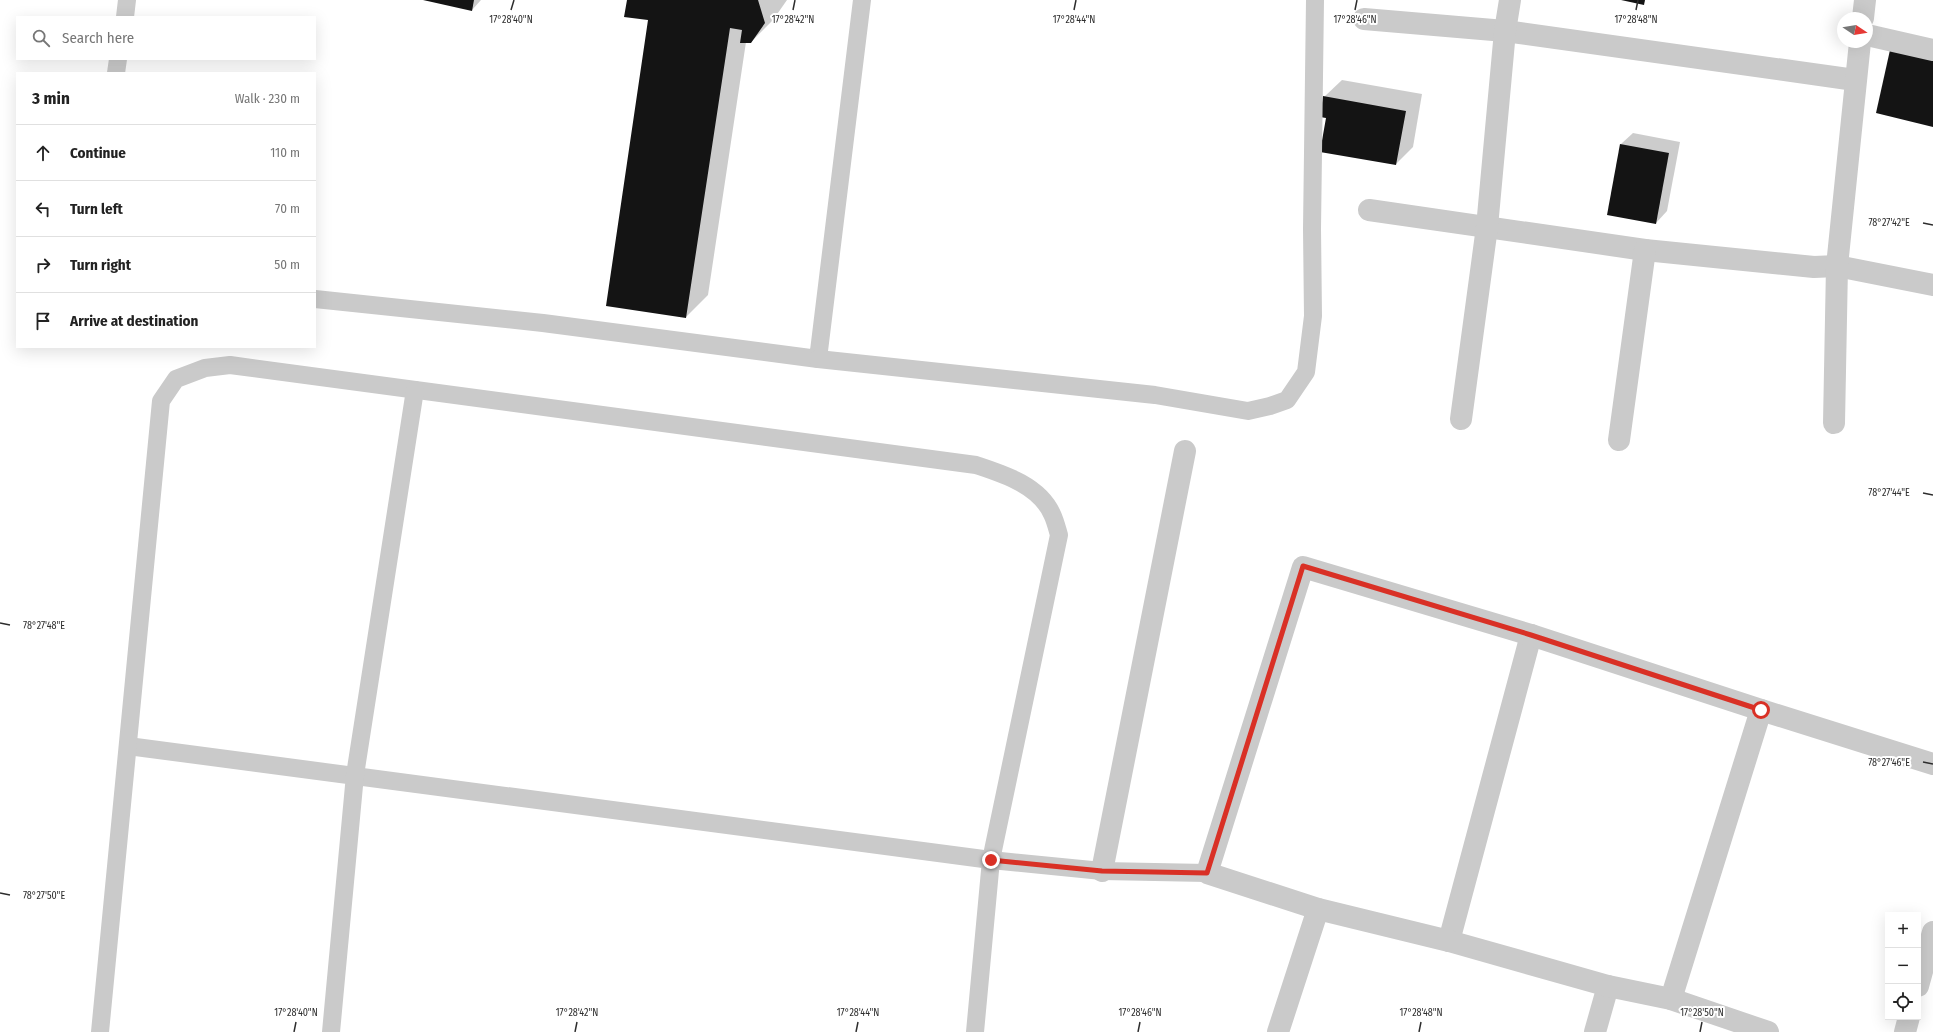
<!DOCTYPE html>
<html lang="en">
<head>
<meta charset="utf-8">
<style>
	body { margin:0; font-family:"Fira Sans Condensed",sans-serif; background:#f6f6f6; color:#222 }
	.controls { position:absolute; right:12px; bottom:12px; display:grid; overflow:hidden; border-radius:0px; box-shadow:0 4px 16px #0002 }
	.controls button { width:36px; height:36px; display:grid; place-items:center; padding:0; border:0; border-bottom:1px solid #e0e0e0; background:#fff; color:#222; font:20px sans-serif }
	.compass { position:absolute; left:1837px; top:12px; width:36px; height:36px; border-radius:50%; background:#fff; box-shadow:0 4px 16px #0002; rotate:102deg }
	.stop { position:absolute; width:12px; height:12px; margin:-9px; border:3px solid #d93025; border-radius:50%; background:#fff }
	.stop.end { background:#d93025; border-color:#fff; box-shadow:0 1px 4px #0008 }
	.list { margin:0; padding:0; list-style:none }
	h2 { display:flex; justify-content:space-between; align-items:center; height:52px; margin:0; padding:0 16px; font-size:17px }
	h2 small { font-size:13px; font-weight:400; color:#767676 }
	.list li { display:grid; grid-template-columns:26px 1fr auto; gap:12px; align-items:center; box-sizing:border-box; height:56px; padding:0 16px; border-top:1px solid #e0e0e0 }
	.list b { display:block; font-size:15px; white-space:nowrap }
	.list em { font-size:13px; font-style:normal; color:#767676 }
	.icon { flex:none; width:22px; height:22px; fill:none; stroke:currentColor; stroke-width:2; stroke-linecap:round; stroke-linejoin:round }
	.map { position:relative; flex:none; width:1933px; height:1032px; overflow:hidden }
	.search { position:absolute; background:#fff; box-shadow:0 4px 16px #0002; left:16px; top:16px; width:300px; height:44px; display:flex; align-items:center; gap:10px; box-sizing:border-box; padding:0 14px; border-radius:0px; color:#767676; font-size:15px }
	.panel { position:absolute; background:#fff; box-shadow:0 4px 16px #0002; left:16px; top:72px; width:300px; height:276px; border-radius:0px }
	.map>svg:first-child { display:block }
</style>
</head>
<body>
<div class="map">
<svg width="1933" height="1032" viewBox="0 0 1933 1032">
	<rect width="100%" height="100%" fill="#fff"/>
	<!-- shadow -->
	<g fill="#0003">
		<polygon points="425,0 481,0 472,10"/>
		<polygon points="628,0 787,0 773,20 751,42 746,42 708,295 686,317 650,20"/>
		<polygon points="1342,80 1422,94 1413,147 1396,164 1327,117 1324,97"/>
		<polygon points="1633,133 1680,142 1667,211 1656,223 1621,144"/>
	</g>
	<!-- building -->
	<g fill="#141414">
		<polygon points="423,0 474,0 472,11"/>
		<polygon points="627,0 758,0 765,23 751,43 740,43 742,30 730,28 686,318 606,306 648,20 624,17"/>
		<polygon points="1621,0 1645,0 1644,5"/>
		<polygon points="1890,50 1933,60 1933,127 1876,113"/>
		<polygon points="1323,96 1406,111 1396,165 1320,152 1326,118 1320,117"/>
		<polygon points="1620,144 1669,153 1656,224 1607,215"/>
	</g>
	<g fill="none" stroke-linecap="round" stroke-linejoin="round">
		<!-- lane -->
		<g stroke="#cacaca" stroke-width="18">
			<polyline points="125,17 127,0"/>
			<polyline points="116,73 118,59"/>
			<polyline points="315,299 543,323 818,359 862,0"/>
			<polyline points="818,359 1155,395 1248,411 1270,406 1287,400 1306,372 1313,316 1312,229 1315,0"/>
			<polyline points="128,746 991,860 1102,871 1207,873"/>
			<path d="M100 1032 161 401 176 379 205 368 230 365 976 465C1003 474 1039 485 1052 514 1055 520 1057 528 1059 535L991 860 975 1032"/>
			<polyline points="331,1032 355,775 415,390"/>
		</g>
		<!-- street -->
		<g stroke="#cacaca" stroke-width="22">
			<polyline points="1863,18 1865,0"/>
			<polyline points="1364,19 1505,31 1855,80"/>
			<polyline points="1867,35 1933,50"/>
			<polyline points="1369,210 1645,250 1814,267 1837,266 1933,285"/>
			<polyline points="1461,419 1487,227 1505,31 1510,0"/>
			<polyline points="1834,423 1837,266 1860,42"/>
			<polyline points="1619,440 1645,250"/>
			<polyline points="1102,871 1185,451"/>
			<polyline points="1449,941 1531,635"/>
			<polyline points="1918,986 1933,932"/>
			<polyline points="1671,999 1761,710"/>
			<polyline points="1278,1032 1318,909"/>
			<polyline points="1595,1032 1608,986"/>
			<polyline points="1768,1032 1671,999 1608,986 1449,941 1318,909 1207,873 1303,567 1531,635 1761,710 1933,764"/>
			<polyline points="1905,1032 1909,1017"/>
		</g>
	</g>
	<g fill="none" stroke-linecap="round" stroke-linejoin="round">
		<!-- route -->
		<polyline stroke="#d93025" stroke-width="5" points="991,860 1102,871 1207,873 1303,566 1531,635 1761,710"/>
	</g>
	<!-- ticks -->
	<path fill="none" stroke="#2d2d2d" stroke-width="1.5" d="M511 10 514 0M793 10 795 0M1074 10 1076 0M1355 10 1357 0M1636 10 1638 0M1923 223 1933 225M1923 493 1933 495M0 623 10 625M1923 762 1933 764M0 893 10 895M294 1032 296 1022M575 1032 577 1022M856 1032 858 1022M1138 1032 1140 1022M1419 1032 1421 1022M1700 1032 1702 1022"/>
	<g font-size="10" text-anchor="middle" fill="#2d2d2d" stroke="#fff" stroke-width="4" stroke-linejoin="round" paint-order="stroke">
		<text x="511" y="23">17°28'40"N</text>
		<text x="793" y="23">17°28'42"N</text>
		<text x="1074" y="23">17°28'44"N</text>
		<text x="1355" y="23">17°28'46"N</text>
		<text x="1636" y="23">17°28'48"N</text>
		<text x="1889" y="226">78°27'42"E</text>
		<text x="1889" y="496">78°27'44"E</text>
		<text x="44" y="629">78°27'48"E</text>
		<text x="1889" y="766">78°27'46"E</text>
		<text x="44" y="899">78°27'50"E</text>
		<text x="296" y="1016">17°28'40"N</text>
		<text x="577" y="1016">17°28'42"N</text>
		<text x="858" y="1016">17°28'44"N</text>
		<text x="1140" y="1016">17°28'46"N</text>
		<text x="1421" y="1016">17°28'48"N</text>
		<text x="1702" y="1016">17°28'50"N</text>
	</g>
</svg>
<div class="controls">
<button>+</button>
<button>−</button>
<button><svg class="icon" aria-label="locate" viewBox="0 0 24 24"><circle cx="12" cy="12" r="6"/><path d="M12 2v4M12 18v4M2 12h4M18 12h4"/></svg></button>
</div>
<svg class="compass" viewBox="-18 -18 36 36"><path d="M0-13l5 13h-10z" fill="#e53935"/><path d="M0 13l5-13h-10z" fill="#767676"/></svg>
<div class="stop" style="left:1761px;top:710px"></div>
<div class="stop end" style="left:991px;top:860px"></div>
<div class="search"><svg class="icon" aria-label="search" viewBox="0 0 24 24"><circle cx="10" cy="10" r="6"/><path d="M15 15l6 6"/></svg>Search here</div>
<section class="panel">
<h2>3 min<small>Walk · 230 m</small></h2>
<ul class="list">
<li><svg class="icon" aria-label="ahead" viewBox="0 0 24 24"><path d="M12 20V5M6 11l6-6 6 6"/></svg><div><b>Continue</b></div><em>110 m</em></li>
<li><svg class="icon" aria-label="left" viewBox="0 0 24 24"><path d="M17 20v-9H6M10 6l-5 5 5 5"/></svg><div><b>Turn left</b></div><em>70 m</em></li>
<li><svg class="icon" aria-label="right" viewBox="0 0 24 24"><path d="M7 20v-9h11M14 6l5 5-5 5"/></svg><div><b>Turn right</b></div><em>50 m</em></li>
<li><svg class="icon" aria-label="arrive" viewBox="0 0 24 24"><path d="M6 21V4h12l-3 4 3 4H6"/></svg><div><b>Arrive at destination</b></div></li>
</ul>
</section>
</div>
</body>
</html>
